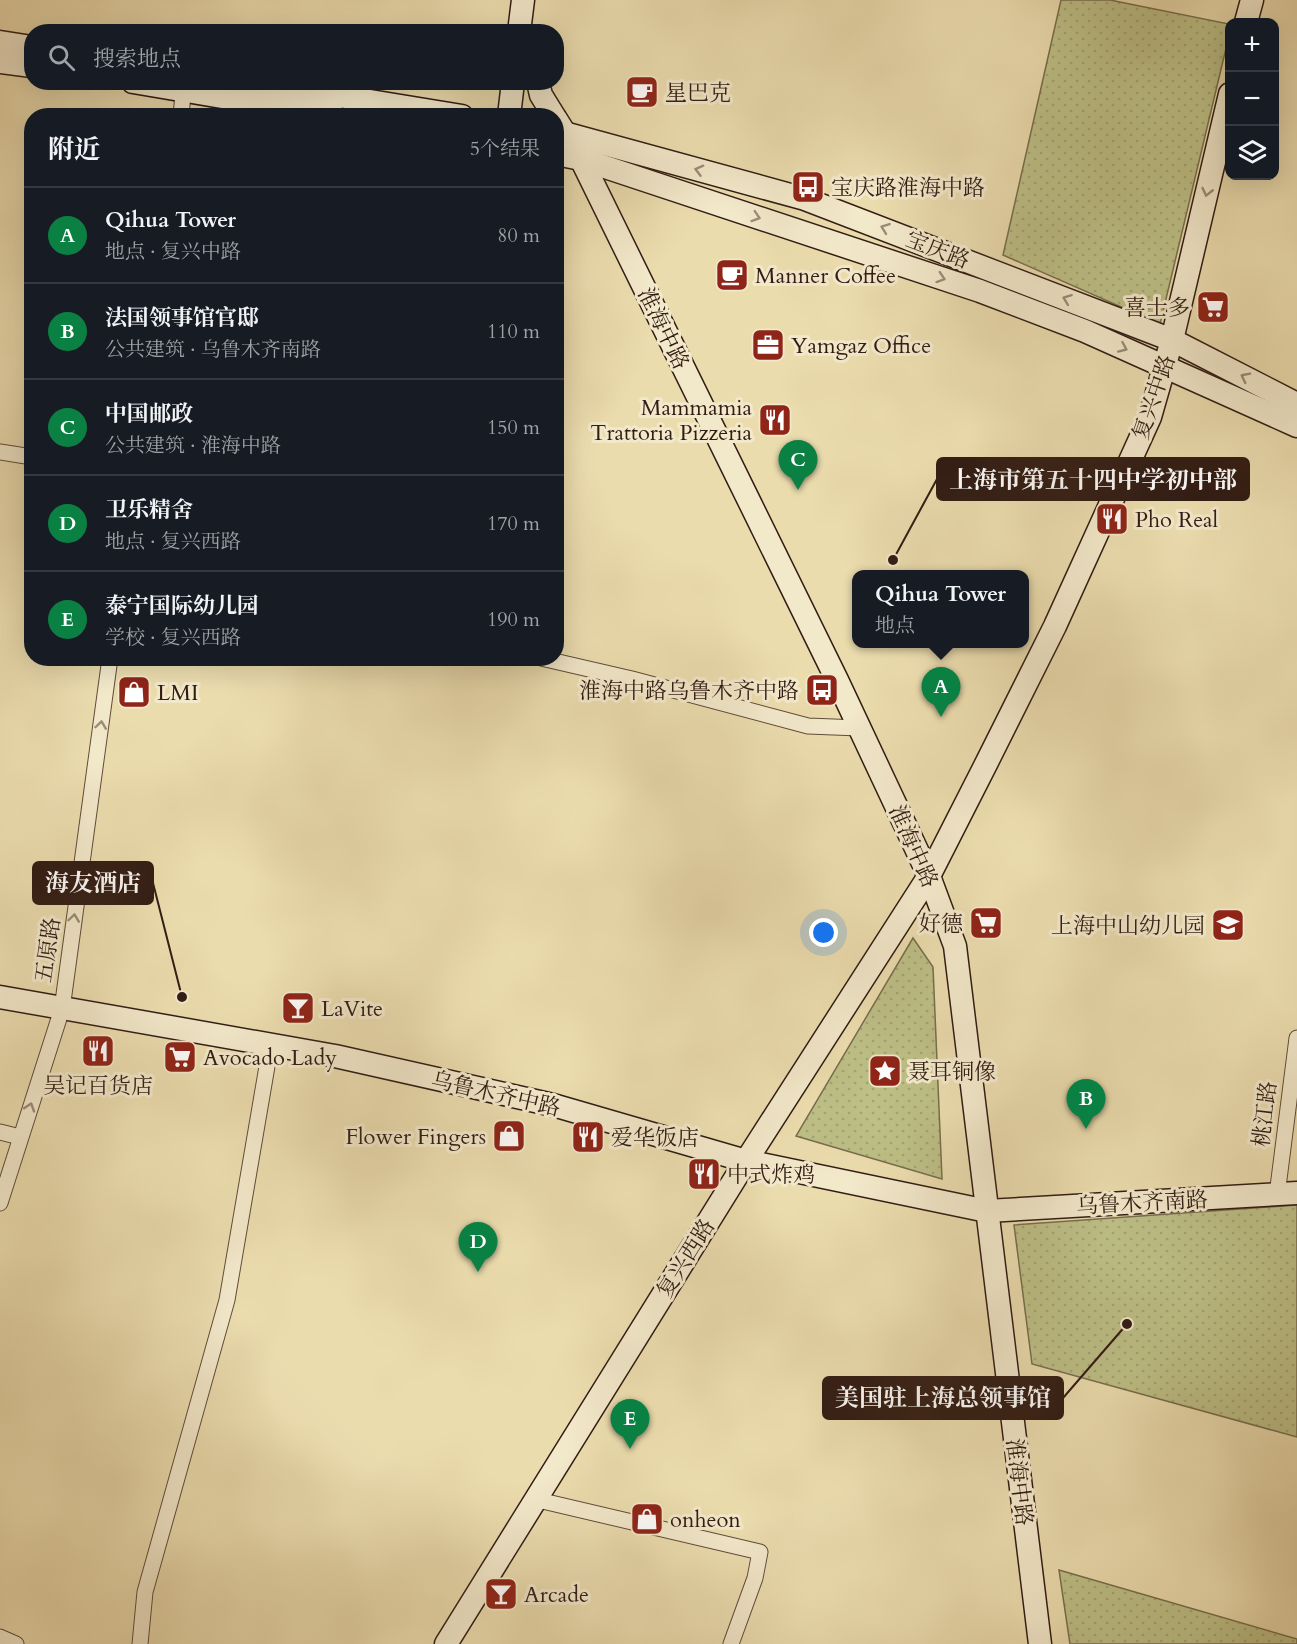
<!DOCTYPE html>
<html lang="zh">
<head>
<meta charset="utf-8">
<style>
	body { margin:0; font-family:Cardo,"Noto Serif SC",serif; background:#242831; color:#f1f3f6 }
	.controls { position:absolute; right:18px; top:18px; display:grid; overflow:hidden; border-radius:12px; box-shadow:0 6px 24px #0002 }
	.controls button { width:54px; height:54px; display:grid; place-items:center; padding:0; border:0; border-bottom:2px solid #363941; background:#171b24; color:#f1f3f6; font:30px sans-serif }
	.you { position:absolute; left:824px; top:933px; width:21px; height:21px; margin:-15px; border:4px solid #fff; border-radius:50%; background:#1a73e8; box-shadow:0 0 0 9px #1a73e833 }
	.badge { display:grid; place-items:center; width:39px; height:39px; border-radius:50%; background:#0b8043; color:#fff; font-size:20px; font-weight:700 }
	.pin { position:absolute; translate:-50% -50px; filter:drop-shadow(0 2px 3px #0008) }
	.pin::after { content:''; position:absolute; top:32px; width:21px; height:18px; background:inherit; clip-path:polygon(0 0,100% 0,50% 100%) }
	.popup { position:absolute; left:852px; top:570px; width:177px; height:78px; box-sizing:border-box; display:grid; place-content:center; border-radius:12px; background:#171b24; filter:drop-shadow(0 2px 4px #0005); font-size:20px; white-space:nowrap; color:#9ea1a6 }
	.popup b { font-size:22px; color:#f1f3f6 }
	.popup::after { content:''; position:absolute; left:50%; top:100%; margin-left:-12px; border:12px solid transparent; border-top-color:#171b24 }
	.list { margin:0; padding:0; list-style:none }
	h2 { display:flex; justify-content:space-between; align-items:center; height:78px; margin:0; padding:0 24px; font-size:26px }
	h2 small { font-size:20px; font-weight:400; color:#9ea1a6 }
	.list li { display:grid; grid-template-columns:39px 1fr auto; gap:18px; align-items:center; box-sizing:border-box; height:96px; padding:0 24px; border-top:2px solid #363941 }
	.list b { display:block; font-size:22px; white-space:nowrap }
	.list p { margin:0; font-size:20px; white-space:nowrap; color:#9ea1a6 }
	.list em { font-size:20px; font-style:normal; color:#9ea1a6 }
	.icon { flex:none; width:33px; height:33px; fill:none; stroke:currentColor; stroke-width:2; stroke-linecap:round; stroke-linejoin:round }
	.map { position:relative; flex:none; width:1297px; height:1644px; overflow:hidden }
	.search { position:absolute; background:#171b24; box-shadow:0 6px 24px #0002; left:24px; top:24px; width:540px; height:66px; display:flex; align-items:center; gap:15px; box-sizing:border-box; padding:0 21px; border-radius:24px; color:#9ea1a6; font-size:22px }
	.panel { position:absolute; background:#171b24; box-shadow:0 6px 24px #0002; left:24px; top:108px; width:540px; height:558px; border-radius:24px }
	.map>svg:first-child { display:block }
</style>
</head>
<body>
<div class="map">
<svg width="1297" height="1644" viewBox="0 0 1297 1644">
	<defs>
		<pattern id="park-dots" width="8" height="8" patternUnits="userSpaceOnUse" patternTransform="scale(1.5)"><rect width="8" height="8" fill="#bdbf86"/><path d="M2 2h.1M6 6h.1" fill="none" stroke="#a3a473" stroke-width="1.8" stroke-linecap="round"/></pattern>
	</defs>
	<rect width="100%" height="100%" fill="#ebdcae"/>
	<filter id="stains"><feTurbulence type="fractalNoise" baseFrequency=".00333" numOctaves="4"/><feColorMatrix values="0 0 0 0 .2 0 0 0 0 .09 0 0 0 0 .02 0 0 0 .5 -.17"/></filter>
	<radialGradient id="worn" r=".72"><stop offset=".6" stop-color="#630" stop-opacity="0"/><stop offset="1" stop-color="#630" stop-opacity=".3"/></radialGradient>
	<!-- park -->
	<g fill="url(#park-dots)" stroke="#776e4d" stroke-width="1.5">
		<polygon points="1061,0 1110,0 1229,24 1229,36 1160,324 1003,255"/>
		<polygon points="913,938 933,967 942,1179 796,1136"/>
		<polygon points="1297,1205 1297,1437 1032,1364 1014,1225"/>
		<polygon points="1059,1570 1297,1639 1297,1644 1070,1644"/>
	</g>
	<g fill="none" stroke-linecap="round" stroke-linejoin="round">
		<!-- street casing -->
		<g stroke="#604c3a" stroke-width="17">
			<g id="street">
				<polyline points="181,116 184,83"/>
				<polyline points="0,452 32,457"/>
				<polyline points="541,658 632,679 808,726 859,728"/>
				<polyline points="0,1132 20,1137"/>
				<polyline points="1277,1195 1297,1038"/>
				<polyline points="0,1203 62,1009 110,658"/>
				<polyline points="534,1499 760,1552 755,1578 731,1644"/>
				<polyline points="0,1637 16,1644"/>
				<polyline points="140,1644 145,1592 227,1300 271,1043"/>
			</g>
		</g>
		<!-- secondary casing -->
		<g stroke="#311c14" stroke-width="25">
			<g id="secondary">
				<polyline points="1246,22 1252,0"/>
				<polyline points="519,32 523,0"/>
				<polyline points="0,42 32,47"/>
				<polyline points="0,62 32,66"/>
				<polyline points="133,82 335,116"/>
				<polyline points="254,82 462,116"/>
				<polyline points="538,82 541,95 554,116"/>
				<polyline points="509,116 513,82"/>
				<polyline points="556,119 581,159 837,680 929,876 955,946 1040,1644"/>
				<polyline points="557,131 805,199 1172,340 1297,404"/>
				<polyline points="556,154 581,159 980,291 1085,331 1297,426"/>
				<polyline points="0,997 335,1056 553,1105 746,1161 987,1211 1297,1193"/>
				<polyline points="446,1644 746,1161 929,876 987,762 1055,626 1150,417 1172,340 1230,94"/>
			</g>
		</g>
		<!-- street -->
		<use href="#street" stroke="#f2e8ca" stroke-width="15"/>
		<!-- secondary -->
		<use href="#secondary" stroke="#f2e8ca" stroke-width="22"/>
	</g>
	<!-- one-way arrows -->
	<defs><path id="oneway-chevron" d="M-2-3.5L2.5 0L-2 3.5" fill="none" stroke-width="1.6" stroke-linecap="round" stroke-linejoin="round" transform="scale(1.5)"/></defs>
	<g stroke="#9b8c78">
		<use href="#oneway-chevron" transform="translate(699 170) rotate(-165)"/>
		<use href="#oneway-chevron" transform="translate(1207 192) rotate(103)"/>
		<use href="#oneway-chevron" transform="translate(756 217) rotate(18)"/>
		<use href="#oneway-chevron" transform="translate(885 228) rotate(-160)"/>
		<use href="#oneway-chevron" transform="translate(941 278) rotate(18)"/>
		<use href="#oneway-chevron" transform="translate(1067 299) rotate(-159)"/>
		<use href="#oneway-chevron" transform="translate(1123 348) rotate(24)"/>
		<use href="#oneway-chevron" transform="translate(1245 377) rotate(-153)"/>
		<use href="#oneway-chevron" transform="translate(101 725) rotate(-82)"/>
		<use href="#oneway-chevron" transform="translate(74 918) rotate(-82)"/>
		<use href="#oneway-chevron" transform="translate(30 1107) rotate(-72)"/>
	</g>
	<!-- icons -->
	<defs>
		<g id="cafe-square" transform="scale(1.725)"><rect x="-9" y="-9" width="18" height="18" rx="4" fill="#8f2418" stroke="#f2e8ca"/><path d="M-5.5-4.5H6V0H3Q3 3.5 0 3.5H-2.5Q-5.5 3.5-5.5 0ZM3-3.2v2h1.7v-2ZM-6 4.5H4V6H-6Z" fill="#fff"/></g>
		<g id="bus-square" transform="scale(1.725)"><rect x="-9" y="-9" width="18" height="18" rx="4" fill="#8f2418" stroke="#f2e8ca"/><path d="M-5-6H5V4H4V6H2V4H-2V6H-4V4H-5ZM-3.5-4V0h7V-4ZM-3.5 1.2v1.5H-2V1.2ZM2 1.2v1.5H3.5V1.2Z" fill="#fff"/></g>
		<g id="supermarket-square" transform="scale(1.725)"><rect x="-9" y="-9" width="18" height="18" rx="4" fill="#8f2418" stroke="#f2e8ca"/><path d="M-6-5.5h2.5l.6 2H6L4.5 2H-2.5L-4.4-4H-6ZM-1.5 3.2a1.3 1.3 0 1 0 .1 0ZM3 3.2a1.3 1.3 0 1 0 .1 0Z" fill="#fff"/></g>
		<g id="office-square" transform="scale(1.725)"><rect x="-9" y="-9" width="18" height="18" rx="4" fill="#8f2418" stroke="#f2e8ca"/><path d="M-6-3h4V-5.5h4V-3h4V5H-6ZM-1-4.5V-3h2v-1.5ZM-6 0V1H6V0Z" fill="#fff"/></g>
		<g id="restaurant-square" transform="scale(1.725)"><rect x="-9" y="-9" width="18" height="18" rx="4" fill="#8f2418" stroke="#f2e8ca"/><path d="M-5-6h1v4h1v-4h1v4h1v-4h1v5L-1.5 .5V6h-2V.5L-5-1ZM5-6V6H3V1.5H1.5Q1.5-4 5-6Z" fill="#fff"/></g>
		<g id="shop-square" transform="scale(1.725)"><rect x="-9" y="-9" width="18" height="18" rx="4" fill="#8f2418" stroke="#f2e8ca"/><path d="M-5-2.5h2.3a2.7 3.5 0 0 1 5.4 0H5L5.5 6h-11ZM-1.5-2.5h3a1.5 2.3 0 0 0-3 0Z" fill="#fff"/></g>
		<g id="school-square" transform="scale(1.725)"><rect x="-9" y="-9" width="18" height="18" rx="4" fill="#8f2418" stroke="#f2e8ca"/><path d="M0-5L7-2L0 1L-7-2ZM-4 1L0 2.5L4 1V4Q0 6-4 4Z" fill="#fff"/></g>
		<g id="bar-square" transform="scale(1.725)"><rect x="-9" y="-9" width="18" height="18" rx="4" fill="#8f2418" stroke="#f2e8ca"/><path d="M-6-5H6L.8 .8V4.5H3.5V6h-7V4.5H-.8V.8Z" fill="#fff"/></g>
		<g id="sight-square" transform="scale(1.725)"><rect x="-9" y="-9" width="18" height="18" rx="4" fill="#8f2418" stroke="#f2e8ca"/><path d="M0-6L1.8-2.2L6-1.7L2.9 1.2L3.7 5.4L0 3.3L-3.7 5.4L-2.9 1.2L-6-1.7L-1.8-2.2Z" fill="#fff"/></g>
	</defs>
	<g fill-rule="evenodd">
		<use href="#cafe-square" x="642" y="92"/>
		<use href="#bus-square" x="808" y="187"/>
		<use href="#cafe-square" x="732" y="275"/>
		<use href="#supermarket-square" x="1213" y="307"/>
		<use href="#office-square" x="768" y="345"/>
		<use href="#restaurant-square" x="775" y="420"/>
		<use href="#restaurant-square" x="1112" y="519"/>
		<use href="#bus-square" x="822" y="690"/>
		<use href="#shop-square" x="134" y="692"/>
		<use href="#supermarket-square" x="986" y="923"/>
		<use href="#school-square" x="1228" y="925"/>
		<use href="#bar-square" x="298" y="1008"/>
		<use href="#restaurant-square" x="98" y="1051"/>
		<use href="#supermarket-square" x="180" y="1057"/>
		<use href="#sight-square" x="885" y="1071"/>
		<use href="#shop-square" x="509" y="1136"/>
		<use href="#restaurant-square" x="588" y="1137"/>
		<use href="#restaurant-square" x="704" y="1174"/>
		<use href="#shop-square" x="647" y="1519"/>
		<use href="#bar-square" x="501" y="1594"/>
	</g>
	<g text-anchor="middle" stroke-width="6" stroke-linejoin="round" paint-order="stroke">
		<!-- poi labels -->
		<g font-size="22" fill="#311c14" stroke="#f2e8ca" text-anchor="start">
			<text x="665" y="100">星巴克</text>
			<text x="831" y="195">宝庆路淮海中路</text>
			<text x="755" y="283">Manner Coffee</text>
			<text x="1190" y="315" text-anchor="end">喜士多</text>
			<text x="791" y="353">Yamgaz Office</text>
			<text x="752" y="415" text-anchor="end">Mammamia<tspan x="752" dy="25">Trattoria Pizzeria</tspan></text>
			<text x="1135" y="527">Pho Real</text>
			<text x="799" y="698" text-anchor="end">淮海中路乌鲁木齐中路</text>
			<text x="157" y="700">LMI</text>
			<text x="963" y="931" text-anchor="end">好德</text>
			<text x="1205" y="933" text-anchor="end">上海中山幼儿园</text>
			<text x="321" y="1016">LaVite</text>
			<text x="203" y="1065">Avocado Lady</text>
			<text x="908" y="1079">聂耳铜像</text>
			<text x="98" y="1093" text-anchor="middle">吴记百货店</text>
			<text x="486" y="1144" text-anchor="end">Flower Fingers</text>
			<text x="611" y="1145">爱华饭店</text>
			<text x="727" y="1182">中式炸鸡</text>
			<text x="670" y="1527">onheon</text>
			<text x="524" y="1602">Arcade</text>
		</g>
		<!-- street labels -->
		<g font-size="22" fill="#311c14" stroke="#f2e8ca">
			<text transform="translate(938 249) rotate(21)" y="8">宝庆路</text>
			<text transform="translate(664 328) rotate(64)" y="8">淮海中路</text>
			<text transform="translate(1153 397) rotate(-71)" y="8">复兴中路</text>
			<text transform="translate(914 846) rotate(66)" y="8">淮海中路</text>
			<text transform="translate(47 950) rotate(-82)" y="8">五原路</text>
			<text transform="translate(496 1093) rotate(13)" y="8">乌鲁木齐中路</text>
			<text transform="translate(1264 1114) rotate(-83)" y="8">桃江路</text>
			<text transform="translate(1142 1202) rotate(-3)" y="8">乌鲁木齐南路</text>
			<text transform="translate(685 1258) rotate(-58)" y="8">复兴西路</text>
			<text transform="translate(1020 1482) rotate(83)" y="8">淮海中路</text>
		</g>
	</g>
	<!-- callouts -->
	<path fill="none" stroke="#311c14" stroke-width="2" d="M893 560L937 479M182 997L153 883M1127 1324L1063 1398"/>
	<g fill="#311c14" stroke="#f2e8ca" stroke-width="2">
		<circle cx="893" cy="560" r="6"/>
		<circle cx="182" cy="997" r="6"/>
		<circle cx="1127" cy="1324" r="6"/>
	</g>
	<g fill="#311c14" stroke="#311c14" stroke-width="2">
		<rect x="937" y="458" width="312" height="42" rx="6"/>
		<rect x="33" y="862" width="120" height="42" rx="6"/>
		<rect x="823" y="1377" width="240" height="42" rx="6"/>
	</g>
	<g font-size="24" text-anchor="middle" font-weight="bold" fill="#fff">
		<text x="1093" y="488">上海市第五十四中学初中部</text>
		<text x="93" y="891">海友酒店</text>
		<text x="943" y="1406">美国驻上海总领事馆</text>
	</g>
	<rect width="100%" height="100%" filter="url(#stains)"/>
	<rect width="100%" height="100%" fill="url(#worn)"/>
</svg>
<div class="controls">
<button>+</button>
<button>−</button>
<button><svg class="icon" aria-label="layers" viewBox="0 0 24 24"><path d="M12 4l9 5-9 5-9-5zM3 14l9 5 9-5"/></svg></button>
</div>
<div class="you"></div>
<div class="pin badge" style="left:941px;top:717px">A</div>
<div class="popup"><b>Qihua Tower</b>地点</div>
<div class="pin badge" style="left:1086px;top:1129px">B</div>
<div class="pin badge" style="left:798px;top:490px">C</div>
<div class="pin badge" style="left:478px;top:1272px">D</div>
<div class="pin badge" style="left:630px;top:1449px">E</div>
<div class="search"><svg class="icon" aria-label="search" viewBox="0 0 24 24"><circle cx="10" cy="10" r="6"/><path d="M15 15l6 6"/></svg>搜索地点</div>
<section class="panel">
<h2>附近<small>5个结果</small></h2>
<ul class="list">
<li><span class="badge">A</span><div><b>Qihua Tower</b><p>地点 · 复兴中路</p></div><em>80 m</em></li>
<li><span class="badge">B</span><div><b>法国领事馆官邸</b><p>公共建筑 · 乌鲁木齐南路</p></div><em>110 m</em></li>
<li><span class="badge">C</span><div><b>中国邮政</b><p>公共建筑 · 淮海中路</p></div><em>150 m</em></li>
<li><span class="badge">D</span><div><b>卫乐精舍</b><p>地点 · 复兴西路</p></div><em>170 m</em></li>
<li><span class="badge">E</span><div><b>泰宁国际幼儿园</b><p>学校 · 复兴西路</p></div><em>190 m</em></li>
</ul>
</section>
</div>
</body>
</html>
